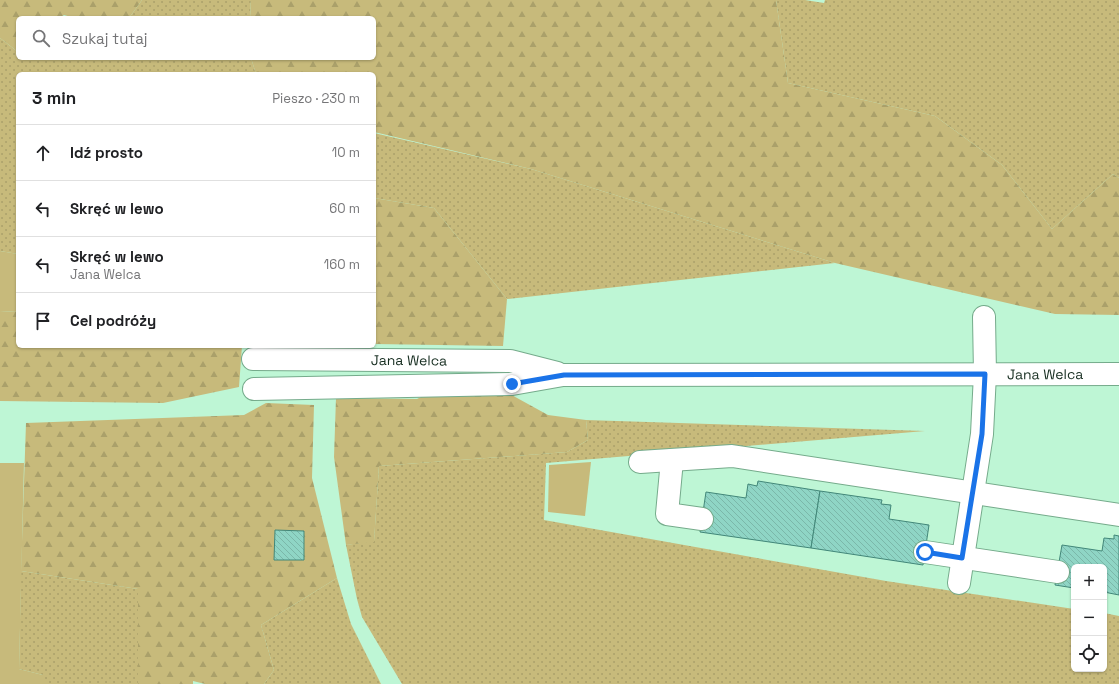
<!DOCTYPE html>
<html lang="pl">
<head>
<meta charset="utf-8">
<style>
	body { margin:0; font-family:"Space Grotesk",sans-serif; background:#f6f6f6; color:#202124 }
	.controls { position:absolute; right:12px; bottom:12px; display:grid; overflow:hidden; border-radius:6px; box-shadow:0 1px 3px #0004 }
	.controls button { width:36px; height:36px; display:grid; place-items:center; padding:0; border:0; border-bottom:1px solid #e0e0e0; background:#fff; color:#202124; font:20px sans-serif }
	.stop { position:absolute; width:12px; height:12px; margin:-9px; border:3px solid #1a73e8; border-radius:50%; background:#fff }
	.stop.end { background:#1a73e8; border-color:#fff; box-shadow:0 1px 4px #0008 }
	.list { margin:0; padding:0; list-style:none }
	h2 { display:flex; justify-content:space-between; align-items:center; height:52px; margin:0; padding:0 16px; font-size:17px }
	h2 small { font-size:13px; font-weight:400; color:#757577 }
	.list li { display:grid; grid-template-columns:26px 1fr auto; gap:12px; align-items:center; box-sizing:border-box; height:56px; padding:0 16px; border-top:1px solid #e0e0e0 }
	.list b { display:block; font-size:15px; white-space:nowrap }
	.list p { margin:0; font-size:13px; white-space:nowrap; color:#757577 }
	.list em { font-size:13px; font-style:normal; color:#757577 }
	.icon { flex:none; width:22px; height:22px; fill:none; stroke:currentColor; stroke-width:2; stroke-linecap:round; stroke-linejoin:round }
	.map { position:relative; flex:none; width:1119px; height:684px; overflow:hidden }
	.search { position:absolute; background:#fff; box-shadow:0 1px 3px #0004; left:16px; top:16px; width:360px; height:44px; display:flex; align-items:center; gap:10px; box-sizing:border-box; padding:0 14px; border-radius:6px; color:#757577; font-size:15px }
	.panel { position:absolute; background:#fff; box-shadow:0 1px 3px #0004; left:16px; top:72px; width:360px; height:276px; border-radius:6px }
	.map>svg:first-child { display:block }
</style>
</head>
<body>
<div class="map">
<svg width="1119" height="684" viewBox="0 0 1119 684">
	<defs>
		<pattern id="grass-dots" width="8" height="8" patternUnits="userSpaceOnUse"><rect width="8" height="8" fill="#c7ba7b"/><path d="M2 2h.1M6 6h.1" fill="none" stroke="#aaa06a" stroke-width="1.8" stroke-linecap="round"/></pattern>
		<pattern id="forest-firs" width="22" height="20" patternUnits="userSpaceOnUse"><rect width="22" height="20" fill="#c7ba7b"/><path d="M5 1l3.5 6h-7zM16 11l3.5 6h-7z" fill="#aaa06a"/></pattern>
		<pattern id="building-back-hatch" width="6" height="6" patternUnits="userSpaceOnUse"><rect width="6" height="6" fill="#8fd5c5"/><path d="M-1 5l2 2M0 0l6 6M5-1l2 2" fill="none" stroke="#7bb7a9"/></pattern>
	</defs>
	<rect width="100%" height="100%" fill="#bef6d5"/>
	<!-- grass -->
	<g fill="url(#grass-dots)">
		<polygon points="142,0 251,0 250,18 129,18"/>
		<polygon points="776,0 805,0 824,3 825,0 1119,0 1119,178 1113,174 1052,229 1002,165 935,116 788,83"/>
		<polygon points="0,38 18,52 18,58 251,58 256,74 18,74 18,254 0,251"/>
		<polygon points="374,133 531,169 835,263 507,299 434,208 374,198"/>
		<polygon points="586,420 925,431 546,463 544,520 886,581 1074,609 1074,669 1104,669 1104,613 1119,616 1119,684 402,684 362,617 357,599 346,545 374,541 379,466 567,452 588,440"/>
		<polygon points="21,571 138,589 138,684 43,684 43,675 19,669"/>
		<polygon points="337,578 351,624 381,684 264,684 274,670 261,625"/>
	</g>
	<!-- forest -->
	<g fill="url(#forest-firs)">
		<polygon points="0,0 142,0 129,18 75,18 64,15 59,18 18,18 18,52 0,38"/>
		<polygon points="251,0 776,0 788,83 935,116 1002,165 1052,229 1113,174 1119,178 1119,315 1055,314 835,263 531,169 374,132 374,74 256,74 251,58 374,58 374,18 250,18"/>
		<polygon points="374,198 434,208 507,299 503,346 374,344"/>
		<polygon points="0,311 18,312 18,346 242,346 239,387 163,403 0,401"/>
		<polygon points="431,392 506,392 548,415 586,420 588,440 567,452 379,466 374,542 346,545 334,457 336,398 417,399"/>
		<polygon points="266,403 314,405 312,478 337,578 261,625 274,670 264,684 205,684 193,681 193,684 138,684 138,589 21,571 26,423 244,415"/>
	</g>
	<!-- green -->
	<g fill="#c7ba7b">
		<polygon points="0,251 18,254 18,312 0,311"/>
		<polygon points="591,462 585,516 548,512 549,465"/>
		<polygon points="0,463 24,463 19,669 43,675 43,684 0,684"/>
	</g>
	<!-- building -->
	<g fill="url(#building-back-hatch)" stroke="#428779">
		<polygon points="758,481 820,491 811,548 700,532 706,492 746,498 748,484 757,486"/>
		<polygon points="820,491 882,500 881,504 891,505 889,519 929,525 923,565 811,548"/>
		<polygon points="275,530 304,531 304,560 274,560"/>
		<polygon points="1114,535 1119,536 1119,595 1104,592 1104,567 1074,567 1074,588 1055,585 1062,545 1102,551 1104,538 1114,539"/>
	</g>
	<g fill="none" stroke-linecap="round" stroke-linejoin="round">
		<!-- minor casing -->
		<g stroke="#75ab8b" stroke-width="24">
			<g id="minor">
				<path id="s1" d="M253 359 510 361 557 373"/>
				<path id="s2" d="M254 389 512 384 563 375 1119 374"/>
				<polyline points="672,460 667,514 702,519"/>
				<polyline points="640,462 732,456 1119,515"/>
				<polyline points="925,552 1058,572"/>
				<polyline points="959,583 982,434 985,374 984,317"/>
			</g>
		</g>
		<!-- minor -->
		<use href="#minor" stroke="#fff" stroke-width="22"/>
	</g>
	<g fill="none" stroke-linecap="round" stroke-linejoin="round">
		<!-- route -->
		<polyline stroke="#1a73e8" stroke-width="5" points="512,384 564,375 985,374 982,434 962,558 925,552"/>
	</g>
	<g text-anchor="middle" stroke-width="3" stroke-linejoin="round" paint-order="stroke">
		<!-- street labels -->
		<g font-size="14" fill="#172e21" stroke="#fff">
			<text dy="5" stroke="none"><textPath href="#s1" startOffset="156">Jana Welca</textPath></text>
			<text dy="5" stroke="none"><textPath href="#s2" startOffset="792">Jana Welca</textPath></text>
		</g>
	</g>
</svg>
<div class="controls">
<button>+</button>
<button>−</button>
<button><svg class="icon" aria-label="locate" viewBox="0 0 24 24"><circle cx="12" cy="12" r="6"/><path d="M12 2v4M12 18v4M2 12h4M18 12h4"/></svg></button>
</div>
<div class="stop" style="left:925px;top:552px"></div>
<div class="stop end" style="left:512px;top:384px"></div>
<div class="search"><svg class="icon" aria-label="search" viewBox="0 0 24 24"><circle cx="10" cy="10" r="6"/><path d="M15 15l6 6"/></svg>Szukaj tutaj</div>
<section class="panel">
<h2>3 min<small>Pieszo · 230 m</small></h2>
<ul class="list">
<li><svg class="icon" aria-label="ahead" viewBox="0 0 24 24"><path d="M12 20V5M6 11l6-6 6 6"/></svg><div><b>Idź prosto</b></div><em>10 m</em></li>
<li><svg class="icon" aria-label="left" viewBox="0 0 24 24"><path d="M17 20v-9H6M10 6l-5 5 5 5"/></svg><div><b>Skręć w lewo</b></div><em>60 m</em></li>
<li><svg class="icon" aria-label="left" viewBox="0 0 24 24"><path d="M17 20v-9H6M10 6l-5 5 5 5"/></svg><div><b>Skręć w lewo</b><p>Jana Welca</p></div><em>160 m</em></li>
<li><svg class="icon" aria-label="arrive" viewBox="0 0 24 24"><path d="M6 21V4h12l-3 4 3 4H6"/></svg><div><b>Cel podróży</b></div></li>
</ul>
</section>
</div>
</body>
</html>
